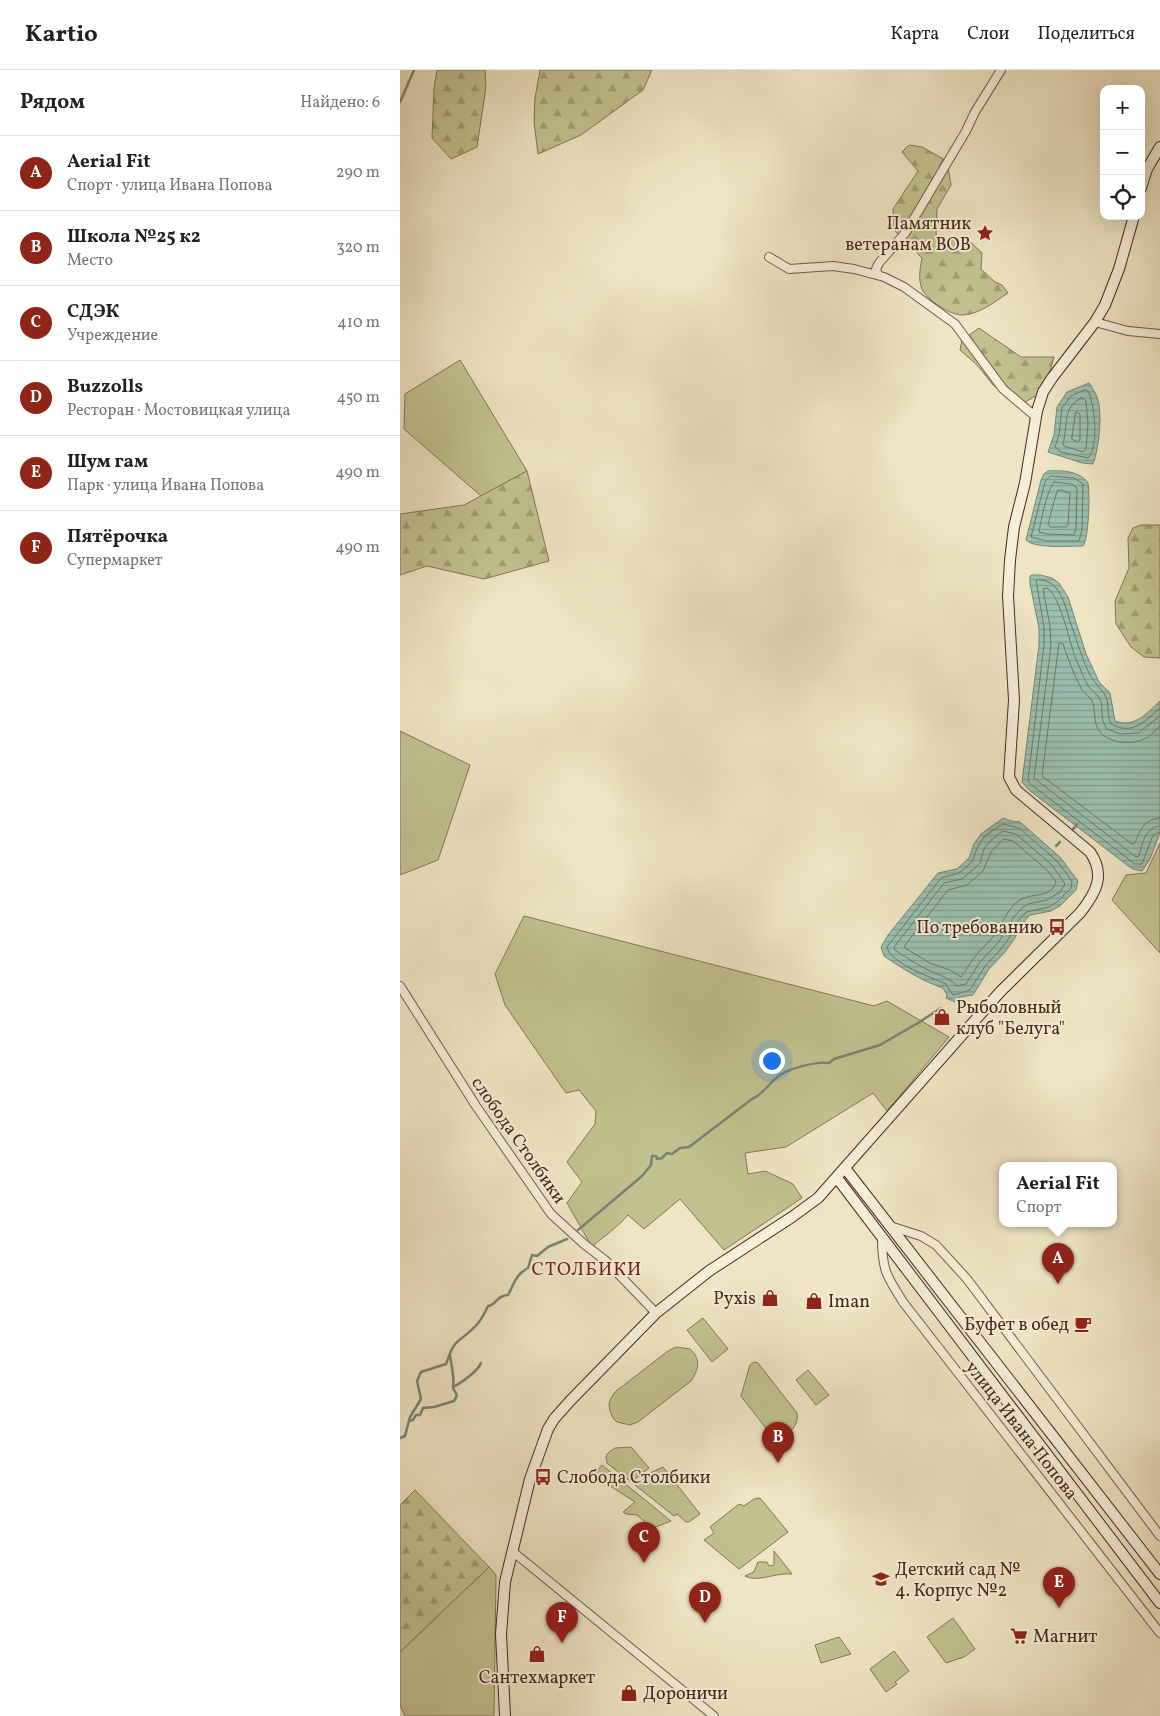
<!DOCTYPE html>
<html lang="ru">
<head>
<meta charset="utf-8">
<style>
	body { margin:0; font-family:Vollkorn,serif; background:#f6f6f6; color:#202124 }
	.controls { position:absolute; right:15px; top:15px; display:grid; overflow:hidden; border-radius:10px; box-shadow:0 5px 20px #0002 }
	.controls button { width:45px; height:45px; display:grid; place-items:center; padding:0; border:0; border-bottom:1px solid #e0e0e0; background:#fff; color:#202124; font:25px sans-serif }
	.you { position:absolute; left:371px; top:990px; width:18px; height:18px; margin:-12px; border:4px solid #fff; border-radius:50%; background:#1a73e8; box-shadow:0 0 0 8px #1a73e833 }
	.badge { display:grid; place-items:center; width:32px; height:32px; border-radius:50%; background:#8f2418; color:#fff; font-size:16px; font-weight:700 }
	.pin { position:absolute; translate:-50% -41px; filter:drop-shadow(0 1px 2px #0008) }
	.pin::after { content:''; position:absolute; top:26px; width:18px; height:15px; background:inherit; clip-path:polygon(0 0,100% 0,50% 100%) }
	.popup { position:absolute; left:599px; top:1092px; width:118px; height:65px; box-sizing:border-box; display:grid; place-content:center; border-radius:10px; background:#fff; filter:drop-shadow(0 1px 4px #0005); font-size:16px; white-space:nowrap; color:#757577 }
	.popup b { font-size:19px; color:#202124 }
	.popup::after { content:''; position:absolute; left:50%; top:100%; margin-left:-10px; border:10px solid transparent; border-top-color:#fff }
	.list { margin:0; padding:0; list-style:none }
	h2 { display:flex; justify-content:space-between; align-items:center; height:65px; margin:0; padding:0 20px; font-size:21px }
	h2 small { font-size:16px; font-weight:400; color:#757577 }
	.list li { display:grid; grid-template-columns:32px 1fr auto; gap:15px; align-items:center; box-sizing:border-box; height:75px; padding:0 20px; border-top:1px solid #e0e0e0 }
	.list b { display:block; font-size:19px; white-space:nowrap }
	.list p { margin:0; font-size:16px; white-space:nowrap; color:#757577 }
	.list em { font-size:16px; font-style:normal; color:#757577 }
	.icon { flex:none; width:28px; height:28px; fill:none; stroke:currentColor; stroke-width:2; stroke-linecap:round; stroke-linejoin:round }
	.map { position:relative; flex:none; width:760px; height:1646px; overflow:hidden }
	header { display:flex; align-items:center; gap:30px; box-sizing:border-box; height:70px; padding:0 25px; background:#fff; border-bottom:1px solid #e0e0e0 }
	header strong { font-size:24px }
	nav { display:flex; gap:28px; margin-inline-start:auto; font-size:18px }
	main { display:flex }
	aside { flex:1; background:#fff }
	.map>svg:first-child { display:block }
</style>
</head>
<body>
<header>
<strong>Kartio</strong>
<nav><a>Карта</a><a>Слои</a><a>Поделиться</a></nav>
</header>
<main>
<aside>
<h2>Рядом<small>Найдено: 6</small></h2>
<ul class="list">
<li><span class="badge">A</span><div><b>Aerial Fit</b><p>Спорт · улица Ивана Попова</p></div><em>290 m</em></li>
<li><span class="badge">B</span><div><b>Школа №25 к2</b><p>Место</p></div><em>320 m</em></li>
<li><span class="badge">C</span><div><b>СДЭК</b><p>Учреждение</p></div><em>410 m</em></li>
<li><span class="badge">D</span><div><b>Buzzolls</b><p>Ресторан · Мостовицкая улица</p></div><em>450 m</em></li>
<li><span class="badge">E</span><div><b>Шум гам</b><p>Парк · улица Ивана Попова</p></div><em>490 m</em></li>
<li><span class="badge">F</span><div><b>Пятёрочка</b><p>Супермаркет</p></div><em>490 m</em></li>
</ul>
</aside>
<div class="map">
<svg width="760" height="1646" viewBox="0 0 760 1646">
	<defs>
		<pattern id="forest-firs" width="22" height="20" patternUnits="userSpaceOnUse" patternTransform="scale(1.25)"><rect width="22" height="20" fill="#c1c28f"/><path d="M5 1l3.5 6h-7zM16 11l3.5 6h-7z" fill="#9f9e74"/></pattern>
		<pattern id="water-rules" width="6" height="5" patternUnits="userSpaceOnUse" patternTransform="scale(1.25)"><rect width="6" height="5" fill="#9ac0af"/><path d="M0 2.5h6" fill="none" stroke="#809c8d"/></pattern>
	</defs>
	<rect width="100%" height="100%" fill="#efe5c4"/>
	<filter id="stains"><feTurbulence type="fractalNoise" baseFrequency=".004" numOctaves="4"/><feColorMatrix values="0 0 0 0 .2 0 0 0 0 .09 0 0 0 0 .02 0 0 0 .5 -.17"/></filter>
	<radialGradient id="worn" r=".72"><stop offset=".6" stop-color="#630" stop-opacity="0"/><stop offset="1" stop-color="#630" stop-opacity=".3"/></radialGradient>
	<!-- green -->
	<g fill="#c1c28f" stroke="#847454">
		<polygon points="60,290 127,401 81,426 4,359 5,324"/>
		<polygon points="0,661 70,695 38,790 0,805"/>
		<polygon points="760,773 760,883 712,830 726,805 746,803"/>
		<path d="M124 846 474 936 487 931 549 967 487 1041 473 1023 386 1077 345 1083 348 1104 365 1101 393 1114 402 1128 324 1180 280 1129 244 1159 228 1145C218 1157 204 1166 192 1177L167 1133 182 1112 167 1092 195 1054 196 1041 179 1020 166 1023 105 935 95 904Z"/>
		<polygon points="303,1248 328,1279 312,1292 287,1260"/>
		<path d="M276 1277 290 1279C301 1289 299 1299 291 1311L238 1352 230 1355 217 1352 213 1348 210 1341 209 1334 211 1328 215 1322 268 1281Z"/>
		<path d="M354 1292 358 1293 397 1343C399 1356 389 1365 377 1370H375L341 1326 350 1295Z"/>
		<polygon points="408,1300 429,1325 416,1335 396,1310"/>
		<polygon points="231,1377 249,1398 231,1412 207,1393 206,1387 207,1384 215,1378"/>
		<polygon points="202,1395 271,1451 243,1462 240,1460 245,1452 237,1445 226,1444 223,1442 235,1432 193,1405"/>
		<polygon points="263,1397 300,1444 289,1452 286,1452 277,1444 274,1446 235,1415 252,1402"/>
		<polygon points="360,1428 388,1462 339,1499 304,1470 314,1463 310,1457 339,1434 344,1436 354,1429"/>
		<path d="M374 1481 392 1504C376 1502 358 1513 345 1506L354 1502 358 1492H367L369 1496 374 1495Z"/>
		<polygon points="89,1497 96,1505 94,1646 5,1646 0,1635 0,1582"/>
		<polygon points="553,1548 575,1579 564,1587 546,1593 527,1567"/>
		<polygon points="439,1567 451,1584 421,1593 415,1575"/>
		<polygon points="494,1581 509,1601 495,1612 497,1614 486,1622 470,1599"/>
	</g>
	<!-- forest -->
	<g fill="url(#forest-firs)" stroke="#847454">
		<polygon points="37,0 85,0 86,17 77,77 51,89 32,68 34,18"/>
		<polygon points="140,0 252,0 243,20 181,65 138,84 134,52 135,28"/>
		<path d="M509 75 522 77 547 91 551 115 537 139 536 165 549 171 564 166 582 183 581 199 595 212 602 215 608 223C594 232 580 244 563 245 552 246 526 230 522 219 518 210 520 198 522 188L494 160 493 139 518 101 502 82Z"/>
		<polygon points="579,258 621,287 654,287 649,305 637,325 622,334 594,316 577,295 560,280 562,270"/>
		<polygon points="127,401 149,491 84,509 27,496 0,505 0,444 64,435"/>
		<polygon points="741,455 760,455 760,588 744,587 731,577 716,554 715,531 729,498 728,468 733,458"/>
		<polygon points="15,1420 89,1497 0,1582 0,1435"/>
	</g>
	<!-- water -->
	<g fill="url(#water-rules)" stroke="#798373">
		<path d="M689 313C692 317 695 322 697 327 703 342 699 379 693 394L682 393 648 382 654 365 657 337 667 322Z"/>
		<path d="M648 401C662 400 680 401 688 413 690 425 689 467 683 476 670 476 635 479 626 470L641 410 644 404Z"/>
		<path d="M632 505H641L652 508 659 513 668 527 686 584 694 601 699 612 710 623 715 651C735 658 746 644 760 631V763L750 789 742 801 733 799 727 795 629 720 622 712 639 575V558L630 514V506Z"/>
		<path d="M603 748 611 751 620 752 660 787 678 811 676 820 660 836 651 841 630 845 622 854 615 868 605 882 589 899 573 925 560 927 555 932 546 928 547 925 543 918C522 911 503 899 484 886L481 877 488 865 538 803 557 799 569 788 574 774 581 764Z"/>
	</g>
	<g fill="none" stroke-linecap="round" stroke-linejoin="round">
		<!-- shore -->
		<g stroke="#717464" stroke-width="1">
			<path d="M685 320 688 321C695 334 699 377 688 388L661 382 655 377 659 365 662 338 671 326Z"/>
			<path d="M682 328 686 331 688 353 686 379 683 382 664 376 663 374C668 356 662 336 682 328Z"/>
			<polygon points="676,342 680,344 680,370 677,372 672,369"/>
			<polygon points="651,406 674,408 683,414 682,460 679,471 647,471 631,467 645,412"/>
			<path d="M654 412 671 414 677 418 676 460 674 465 647 464 639 462C641 451 647 420 654 412Z"/>
			<polygon points="661,420 670,423 668,455 666,457 650,457 648,454 657,421"/>
			<path d="M760 638C745 651 733 666 711 654 706 645 710 633 705 625 700 617 694 613 689 603 682 588 677 572 672 557 667 544 665 529 656 518 652 512 642 509 636 510L644 557V575L628 711 633 716 735 794H742L753 765 760 762"/>
			<path d="M760 646 738 663 720 664 707 659C699 648 704 638 700 629 697 624 692 621 689 617 684 609 680 598 676 589 669 572 661 527 647 518L643 519 650 556 651 576 634 708 736 787 739 786C742 774 745 757 760 756"/>
			<path d="M760 656C755 661 749 668 742 670 728 675 704 673 697 657 694 650 695 636 692 631 690 627 685 624 682 620 674 605 668 589 663 574L659 573 642 706 732 774 735 773C740 760 744 749 760 748"/>
			<path d="M603 754 619 758 657 791 672 811 671 818 657 832 649 837 626 842 618 851 611 865 601 879 585 896 570 920 553 925 546 914C531 907 491 894 487 877L541 808 559 803 572 792 578 776 584 767Z"/>
			<path d="M603 761 616 764 652 795 665 814 660 822 647 830 628 834 622 838 613 848 606 862 596 875 580 892 566 914 557 916C547 906 538 905 526 899 515 893 505 887 495 880L494 877 544 813 562 809 576 797 580 793 584 779 589 772Z"/>
			<path d="M604 769 613 771 647 800 656 812C652 828 630 823 620 830 609 837 605 848 599 858 593 870 582 877 574 888 569 894 566 901 561 907L550 900 530 893 505 878V875L548 820 567 815 583 801 591 782Z"/>
		</g>
		<!-- stream -->
		<g stroke="#798373" stroke-width="2.5">
			<polyline points="0,32 14,0"/>
			<polyline points="673,759 677,755"/>
			<polyline points="656,776 660,772"/>
			<path d="M178 1160 242 1106 251 1095 252 1086H256L257 1089 262 1088 267 1083 272 1084 280 1078 289 1077 352 1029C363 1024 367 1016 376 1008 385 999 417 991 429 993L434 989 480 975 518 953 541 938"/>
			<path d="M50 1285C51 1295 55 1307 53 1317"/>
			<path d="M9 1351 13 1350 16 1345H20L23 1338 34 1337 54 1331C60 1322 54 1324 53 1317 61 1313 78 1301 81 1293"/>
			<path d="M0 1368 5 1366 10 1347 21 1329 17 1311 21 1302 46 1294C49 1287 51 1277 57 1272 73 1259 79 1256 88 1236 96 1235 97 1225 108 1225 114 1214 116 1204 128 1198L132 1185 137 1186 148 1177 167 1169"/>
		</g>
		<!-- street casing -->
		<g stroke="#725643" stroke-width="10">
			<g id="street">
				<polyline points="369,187 389,199 433,196 454,199 484,207 504,217 555,254 603,319 636,347"/>
				<polyline points="478,205 476,199 479,193 506,162 566,61 575,42 601,0"/>
				<polyline points="695,252 728,261 760,264"/>
				<polyline points="0,916 76,1036 151,1144 184,1174 206,1191 256,1243"/>
				<polyline points="490,1156 521,1166 536,1175 567,1209 760,1466"/>
				<path d="M482 1167C482 1200 486 1205 503 1232L760 1563"/>
				<polyline points="112,1481 314,1646"/>
			</g>
		</g>
		<!-- secondary casing -->
		<g stroke="#482718" stroke-width="12">
			<g id="secondary">
				<polyline points="741,118 747,99 760,77"/>
				<polyline points="445,1098 760,1504"/>
				<polyline points="437,1108 760,1533"/>
				<path d="M105 1646 101 1564 105 1512 130 1409 148 1359 154 1349 170 1331 256 1243 309 1201 392 1147 418 1128 600 922 680 843C696 823 706 805 690 782L616 720 609 707 614 630 608 526 610 490 614 457 625 413 637 341 643 322 652 308 695 252 705 235 719 199 734 146"/>
			</g>
		</g>
		<!-- street -->
		<use href="#street" stroke="#f5eed9" stroke-width="8"/>
		<!-- secondary -->
		<use href="#secondary" stroke="#f5eed9" stroke-width="10"/>
	</g>
	<!-- icons -->
	<defs>
		<g id="sight-bare" transform="scale(1.35)"><path d="M0-6L1.8-2.2L6-1.7L2.9 1.2L3.7 5.4L0 3.3L-3.7 5.4L-2.9 1.2L-6-1.7L-1.8-2.2Z" fill="#8f2418" stroke="#f5eed9" stroke-width="2.5" paint-order="stroke"/></g>
		<g id="bus-bare" transform="scale(1.35)"><path d="M-5-6H5V4H4V6H2V4H-2V6H-4V4H-5ZM-3.5-4V0h7V-4ZM-3.5 1.2v1.5H-2V1.2ZM2 1.2v1.5H3.5V1.2Z" fill="#8f2418" stroke="#f5eed9" stroke-width="2.5" paint-order="stroke"/></g>
		<g id="shop-bare" transform="scale(1.35)"><path d="M-5-2.5h2.3a2.7 3.5 0 0 1 5.4 0H5L5.5 6h-11ZM-1.5-2.5h3a1.5 2.3 0 0 0-3 0Z" fill="#8f2418" stroke="#f5eed9" stroke-width="2.5" paint-order="stroke"/></g>
		<g id="cafe-bare" transform="scale(1.35)"><path d="M-5.5-4.5H6V0H3Q3 3.5 0 3.5H-2.5Q-5.5 3.5-5.5 0ZM3-3.2v2h1.7v-2ZM-6 4.5H4V6H-6Z" fill="#8f2418" stroke="#f5eed9" stroke-width="2.5" paint-order="stroke"/></g>
		<g id="school-bare" transform="scale(1.35)"><path d="M0-5L7-2L0 1L-7-2ZM-4 1L0 2.5L4 1V4Q0 6-4 4Z" fill="#8f2418" stroke="#f5eed9" stroke-width="2.5" paint-order="stroke"/></g>
		<g id="supermarket-bare" transform="scale(1.35)"><path d="M-6-5.5h2.5l.6 2H6L4.5 2H-2.5L-4.4-4H-6ZM-1.5 3.2a1.3 1.3 0 1 0 .1 0ZM3 3.2a1.3 1.3 0 1 0 .1 0Z" fill="#8f2418" stroke="#f5eed9" stroke-width="2.5" paint-order="stroke"/></g>
	</defs>
	<g fill-rule="evenodd">
		<use href="#sight-bare" x="585" y="163"/>
		<use href="#bus-bare" x="657" y="857"/>
		<use href="#shop-bare" x="542" y="947"/>
		<use href="#shop-bare" x="370" y="1228"/>
		<use href="#shop-bare" x="414" y="1231"/>
		<use href="#cafe-bare" x="683" y="1254"/>
		<use href="#bus-bare" x="143" y="1407"/>
		<use href="#school-bare" x="481" y="1509"/>
		<use href="#supermarket-bare" x="619" y="1566"/>
		<use href="#shop-bare" x="137" y="1584"/>
		<use href="#shop-bare" x="229" y="1623"/>
	</g>
	<g text-anchor="middle" stroke-width="4" stroke-linejoin="round" paint-order="stroke">
		<!-- poi labels -->
		<g font-size="18" fill="#482718" stroke="#f5eed9" text-anchor="start">
			<text x="571" y="159" text-anchor="end">Памятник<tspan x="571" dy="21">ветеранам ВОВ</tspan></text>
			<text x="643" y="863" text-anchor="end">По требованию</text>
			<text x="556" y="943">Рыболовный<tspan x="556" dy="21">клуб "Белуга"</tspan></text>
			<text x="356" y="1234" text-anchor="end">Pyxis</text>
			<text x="428" y="1237">Iman</text>
			<text x="669" y="1260" text-anchor="end">Буфет в обед</text>
			<text x="157" y="1413">Слобода Столбики</text>
			<text x="495" y="1505">Детский сад №<tspan x="495" dy="21">4. Корпус №2</tspan></text>
			<text x="633" y="1572">Магнит</text>
			<text x="137" y="1613" text-anchor="middle">Сантехмаркет</text>
			<text x="243" y="1629">Дороничи</text>
		</g>
		<!-- street labels -->
		<g font-size="18" fill="#482718" stroke="#f5eed9">
			<text transform="translate(119 1070) rotate(55)" y="6">слобода Столбики</text>
			<text transform="translate(622 1360) rotate(52)" y="6">улица Ивана Попова</text>
		</g>
		<!-- neighbourhood labels -->
		<g font-size="19" letter-spacing="1" fill="#7a1f14" stroke="#f5eed9">
			<text x="187" y="1205">СТОЛБИКИ</text>
		</g>
	</g>
	<rect width="100%" height="100%" filter="url(#stains)"/>
	<rect width="100%" height="100%" fill="url(#worn)"/>
</svg>
<div class="controls">
<button>+</button>
<button>−</button>
<button><svg class="icon" aria-label="locate" viewBox="0 0 24 24"><circle cx="12" cy="12" r="6"/><path d="M12 2v4M12 18v4M2 12h4M18 12h4"/></svg></button>
</div>
<div class="you"></div>
<div class="pin badge" style="left:658px;top:1214px">A</div>
<div class="popup"><b>Aerial Fit</b>Спорт</div>
<div class="pin badge" style="left:378px;top:1393px">B</div>
<div class="pin badge" style="left:244px;top:1493px">C</div>
<div class="pin badge" style="left:305px;top:1553px">D</div>
<div class="pin badge" style="left:659px;top:1538px">E</div>
<div class="pin badge" style="left:162px;top:1573px">F</div>
</div>
</main>
</body>
</html>
